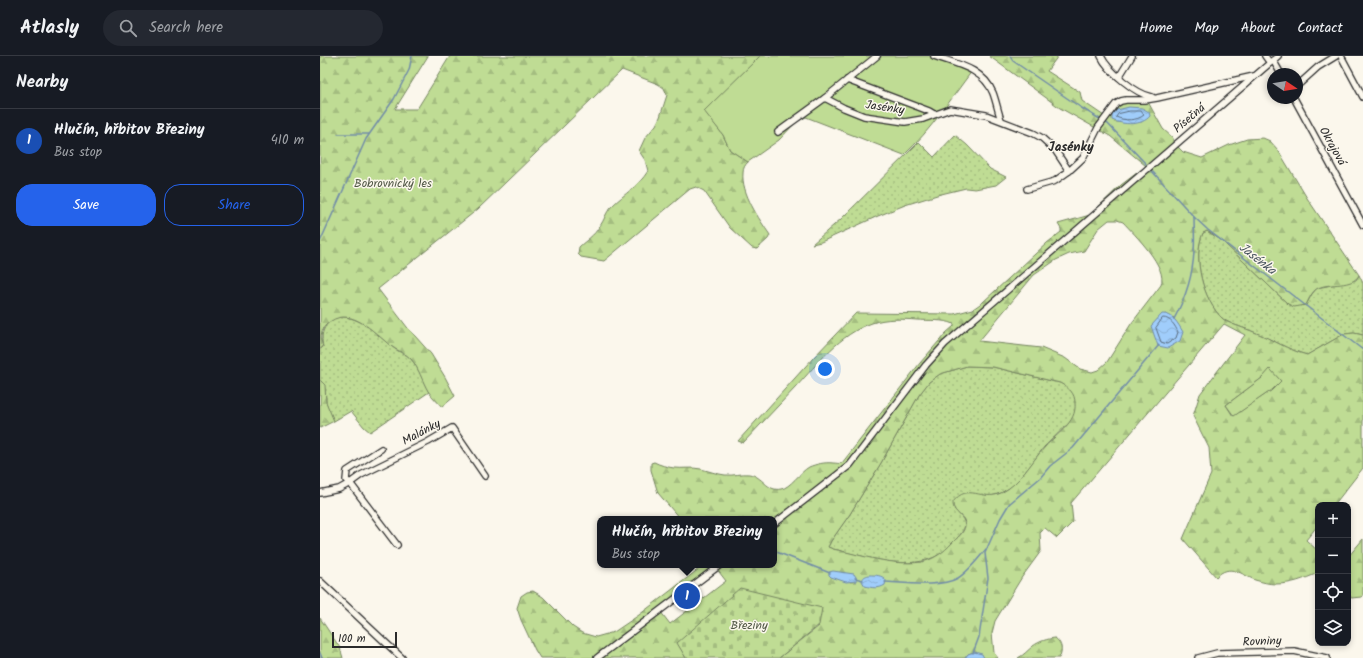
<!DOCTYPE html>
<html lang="en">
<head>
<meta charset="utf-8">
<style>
	body { margin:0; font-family:Kalam,sans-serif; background:#242831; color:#f1f3f6 }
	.controls { position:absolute; right:12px; bottom:12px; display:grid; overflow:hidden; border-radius:8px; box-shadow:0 2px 6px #0003 }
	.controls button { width:36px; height:36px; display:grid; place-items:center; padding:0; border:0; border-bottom:1px solid #363941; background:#171b24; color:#f1f3f6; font:20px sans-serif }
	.compass { position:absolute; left:947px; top:12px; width:36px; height:36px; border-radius:50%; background:#171b24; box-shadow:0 2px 6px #0003; rotate:102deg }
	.scale { position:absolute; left:12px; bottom:10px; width:65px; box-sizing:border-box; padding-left:4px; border:2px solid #2b2b2b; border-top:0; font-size:11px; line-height:14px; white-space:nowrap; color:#2b2b2b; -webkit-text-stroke:3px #fbf7ec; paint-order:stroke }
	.you { position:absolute; left:505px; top:313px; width:14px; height:14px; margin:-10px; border:3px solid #fff; border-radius:50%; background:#1a73e8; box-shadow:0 0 0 6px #1a73e833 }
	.badge { display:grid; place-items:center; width:26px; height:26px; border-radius:50%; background:#2563eb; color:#fff; font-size:13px; font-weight:700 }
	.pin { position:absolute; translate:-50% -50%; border:2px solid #fff; box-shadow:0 1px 4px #0006 }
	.popup { position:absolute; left:277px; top:460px; width:180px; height:52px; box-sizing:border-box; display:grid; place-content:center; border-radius:8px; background:#171b24; filter:drop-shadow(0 1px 3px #0005); font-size:13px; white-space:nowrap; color:#9ea1a6 }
	.popup b { font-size:15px; color:#f1f3f6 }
	.popup::after { content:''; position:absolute; left:50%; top:100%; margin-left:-8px; border:8px solid transparent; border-top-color:#171b24 }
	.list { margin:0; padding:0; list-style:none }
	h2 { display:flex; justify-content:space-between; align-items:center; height:52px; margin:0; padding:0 16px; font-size:17px }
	h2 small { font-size:13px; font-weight:400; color:#9ea1a6 }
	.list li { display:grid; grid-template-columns:26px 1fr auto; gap:12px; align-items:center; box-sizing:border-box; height:64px; padding:0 16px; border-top:1px solid #363941 }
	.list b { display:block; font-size:15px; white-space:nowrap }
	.list p { margin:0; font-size:13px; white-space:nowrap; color:#9ea1a6 }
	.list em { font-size:13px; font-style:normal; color:#9ea1a6 }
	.actions { display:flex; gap:8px; padding:12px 16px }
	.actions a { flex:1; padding:9px 0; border:1px solid #2563eb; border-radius:16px; text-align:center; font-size:14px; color:#2563eb }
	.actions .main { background:#2563eb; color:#fff }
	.icon { flex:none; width:22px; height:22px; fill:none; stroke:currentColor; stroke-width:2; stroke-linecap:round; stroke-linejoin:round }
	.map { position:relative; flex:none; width:1043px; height:602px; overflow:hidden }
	header { display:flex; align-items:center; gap:24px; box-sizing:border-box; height:56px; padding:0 20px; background:#171b24; border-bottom:1px solid #363941 }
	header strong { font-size:19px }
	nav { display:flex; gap:22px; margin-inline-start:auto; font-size:14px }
	.search { width:280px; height:36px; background:#242831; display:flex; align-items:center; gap:10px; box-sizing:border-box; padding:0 14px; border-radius:22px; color:#9ea1a6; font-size:15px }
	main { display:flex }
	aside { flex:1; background:#171b24 }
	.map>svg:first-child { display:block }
</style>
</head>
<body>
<header>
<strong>Atlasly</strong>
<div class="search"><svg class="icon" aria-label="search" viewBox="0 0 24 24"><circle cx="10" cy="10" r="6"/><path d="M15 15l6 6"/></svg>Search here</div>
<nav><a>Home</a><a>Map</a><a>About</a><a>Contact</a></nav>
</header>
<main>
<aside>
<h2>Nearby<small></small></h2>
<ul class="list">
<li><span class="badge" style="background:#1a4fb4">1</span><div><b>Hlučín, hřbitov Březiny</b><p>Bus stop</p></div><em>410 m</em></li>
</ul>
<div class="actions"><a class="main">Save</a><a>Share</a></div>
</aside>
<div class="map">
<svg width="1043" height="602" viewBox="0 0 1043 602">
	<defs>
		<pattern id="grass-dots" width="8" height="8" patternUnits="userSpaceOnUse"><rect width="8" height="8" fill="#bfdc94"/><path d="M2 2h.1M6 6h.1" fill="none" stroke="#a4bd80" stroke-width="1.8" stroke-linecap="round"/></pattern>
		<pattern id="forest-firs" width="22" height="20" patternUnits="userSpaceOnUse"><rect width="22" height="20" fill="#bfdc94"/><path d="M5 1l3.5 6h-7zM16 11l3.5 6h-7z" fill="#a4bd80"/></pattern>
		<pattern id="cemetery-stones" width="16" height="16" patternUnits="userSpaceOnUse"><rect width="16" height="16" fill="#bfdc94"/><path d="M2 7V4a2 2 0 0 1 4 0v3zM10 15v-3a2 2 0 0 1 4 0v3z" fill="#a4bd80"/></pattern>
		<pattern id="water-waves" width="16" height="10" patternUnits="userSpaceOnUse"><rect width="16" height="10" fill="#a0cdfb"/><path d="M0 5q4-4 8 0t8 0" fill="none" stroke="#8ab0d7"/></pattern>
	</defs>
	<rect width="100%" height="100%" fill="#fbf7ec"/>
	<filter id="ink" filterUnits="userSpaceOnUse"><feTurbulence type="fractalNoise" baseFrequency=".025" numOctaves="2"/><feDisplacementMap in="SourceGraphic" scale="8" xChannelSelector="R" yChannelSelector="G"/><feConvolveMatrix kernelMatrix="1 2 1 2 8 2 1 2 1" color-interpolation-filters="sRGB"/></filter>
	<g filter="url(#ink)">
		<!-- grass -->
		<g fill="url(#grass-dots)" stroke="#758460">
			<polygon points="635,79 647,89 670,113 686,121 676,129 655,133 646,132 617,139 585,149 558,160 501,186 492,188 521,163 599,86 614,101"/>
			<path d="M887 175 901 184 968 248 986 249 992 238 997 232 1036 224 1039 219 1043 227V279L1034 277 1024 278 987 299C968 294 952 283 934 276 925 272 911 269 903 263 883 246 872 201 883 177Z"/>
			<path d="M17 261C42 259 57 280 75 293 80 297 87 298 91 303 99 312 103 326 109 336L50 376 44 371 31 355 14 365C11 359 8 353 6 346 5 336 7 332 0 324V293L3 291C0 277 4 267 17 261Z"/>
			<path d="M647 310 673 311 740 327 748 331 755 340 756 355 751 365 724 391 710 410 694 429 681 437 671 440 663 439 634 453C645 464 649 469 638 481 632 487 627 494 620 498 590 517 545 500 513 493L508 491 511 485 530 458 561 407 599 339 609 326 620 318Z"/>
		</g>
		<!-- forest -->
		<g fill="url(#forest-firs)" stroke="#758460" fill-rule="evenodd">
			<path d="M0 0H108L75 53H97L130 0H440L385 55 403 79 410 94 428 106C425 109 423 112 423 117 421 137 439 163 450 179L448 183 437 193 432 192 410 172 384 135 376 131 370 133 284 205 261 201 258 198 259 191C265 185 275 179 279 171 285 164 285 157 292 150 305 137 318 131 328 115L325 104 319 95 325 82 336 69 340 61 347 39 344 32 338 28 302 14 158 153 58 233 87 271 111 298 125 321 135 340 122 351C118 346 112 341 108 335 102 325 99 312 91 303 86 297 77 295 71 290 53 276 29 247 6 269 0 275 0 283 3 291L0 293Z"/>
			<path d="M669 0H738L727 15 760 36 762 45 784 60 803 46H828L843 73 853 82V86L863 96 882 102 909 89 927 83 943 82 950 85 958 94 987 142 1039 219C1032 232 1011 226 998 232 992 235 989 243 986 249L974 251 968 248 901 184 887 175 883 177C872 201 883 245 903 263 911 269 925 272 934 276 952 283 968 294 987 299L1024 278 1034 277 1043 279V412L1014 449H998V469L986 484 998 495V517C984 523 972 528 956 528 949 528 942 526 935 524 921 518 910 507 896 521L863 483 891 418 889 392 873 360 880 338 925 279 904 268 751 447 753 466 737 482 725 472 720 477 721 495 702 521 675 565 672 577 674 597 678 602H664L654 596 648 598 645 602H459L499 570 358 587 366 602H220L215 594 201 564 197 552 201 540 207 536 213 535 223 541 253 571 262 577 276 581 294 576 319 559 384 509H454V463H360L338 437 331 414V407L334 406C340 409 347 411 354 412 363 413 372 411 381 413 389 415 397 418 405 419 413 420 422 417 429 418 443 420 447 436 461 433 470 432 480 416 489 411 496 408 505 406 513 407 517 407 518 408 522 407L600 307 626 277 634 270V268C623 263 609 265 597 264 583 263 566 262 552 267 520 278 498 307 476 331 458 350 441 368 423 387L418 385 494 301 536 257 634 258 653 253 663 246 727 187 741 176V173L738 168 770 159 801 129 826 110 790 80 740 52ZM789 164H797L803 166C815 179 848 211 841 229L811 268 787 306 778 314 772 316 760 313 745 302 721 292 659 285 714 219 736 204 749 198 764 195 778 173ZM845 258 854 262 831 270ZM647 310 673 311 740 327C749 332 755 337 755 347 757 367 737 377 725 391 710 407 701 427 681 437 662 446 648 426 633 446 633 448 633 450 634 452 637 459 646 461 645 470 644 477 637 482 632 487 624 496 613 504 601 506 572 510 541 499 513 493L508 491 511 485 530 458 561 407 599 339 609 326 620 318ZM950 314 961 325 952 334 913 360 906 349 942 322ZM396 512 406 525 350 568 340 555Z"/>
			<polygon points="0,324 5,329 6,346 14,365 0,372"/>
			<polygon points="1043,483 1043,540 1042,541 1031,542 1028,535 1028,501"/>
			<polygon points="0,562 20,592 23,602 0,602"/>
			<path d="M735 582C742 587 743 594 739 602H698C704 599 708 594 713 590 720 585 727 583 735 582Z"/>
		</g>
		<!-- cemetery -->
		<polygon fill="url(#cemetery-stones)" stroke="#758460" points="420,532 502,552 499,569 459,602 366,602 357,587"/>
		<!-- garden -->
		<g fill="#bfdc94" stroke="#758460">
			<path d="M440 0H612L652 15C630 44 611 74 584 99L486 61 476 66 459 84 428 106 410 94 403 79 384 55Z"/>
			<polygon points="950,313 961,325 952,334 914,360 906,349 942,322"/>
		</g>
		<!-- water -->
		<g fill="url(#water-waves)" stroke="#718ca8">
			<path d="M809 51 822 52 829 56 830 60C822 70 803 69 792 64V58L797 54Z"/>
			<path d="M842 258C853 257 858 268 863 276L860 285 848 292 838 290 831 270Z"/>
			<polygon points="513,515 534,518 536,521 536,525 526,526 511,521 509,519 509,516"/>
			<path d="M549 519C556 519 562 519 566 524L565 529C559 533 552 532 545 530L542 525C543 521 545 520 549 519Z"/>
			<polygon points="654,596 662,598 664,602 645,602 648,598"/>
		</g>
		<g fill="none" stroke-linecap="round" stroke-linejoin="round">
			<!-- shore -->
			<g stroke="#5a6c7e" stroke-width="1">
				<path d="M810 55H821L824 59C817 65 804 65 796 61L798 58Z"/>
				<path d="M843 262C851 262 855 270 858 276L856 282 847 288 841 286 836 272Z"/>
			</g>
			<!-- stream -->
			<g stroke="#718ca8" stroke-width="1.5">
				<polyline points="690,0 693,5 760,51 788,68 826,108"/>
				<polyline points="18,78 49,78"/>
				<polyline points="831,114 874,161 888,174 1043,294"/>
				<polyline points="0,186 46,83 74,43 89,14 92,0"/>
				<path d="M854 263C865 243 873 218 874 195 875 184 874 172 874 161"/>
				<polyline points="454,495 510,517"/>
				<polyline points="535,522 543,524"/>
				<path d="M565 526C585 527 620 532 638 522 649 515 658 503 666 493"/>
				<polyline points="0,597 2,602"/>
				<polyline points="653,597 659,581 668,522 665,497 680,463 689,448 720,422 730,410 753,392 839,289"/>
			</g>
			<!-- minor casing -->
			<g stroke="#2b2b2b" stroke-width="8">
				<g id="minor">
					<path d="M614 0C636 8 663 12 673 37 676 45 678 55 681 64"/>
					<path d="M781 0C788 15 816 38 832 41"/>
					<polyline points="945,0 950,7"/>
					<polyline points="1021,0 1043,41"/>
					<polyline points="953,4 961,18"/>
					<polyline points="799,21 812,0"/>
					<polyline points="527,24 609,55 614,58"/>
					<polyline points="977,30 998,11 1016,0"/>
					<polyline points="505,42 557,0"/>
					<polyline points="974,42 1043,169"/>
					<polyline points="458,76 505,42 524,52 544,60 585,66 603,63 630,53 666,59 713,77 722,82 735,94 749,115 763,102 778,72 796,48 801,45 806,44 825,44 837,42 934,20"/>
					<polyline points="707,133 735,125 749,115"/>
					<polyline points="61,393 27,415 26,424 30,427 41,419 108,386 132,372 165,420"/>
					<polyline points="0,437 19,433 30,427 77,489"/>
					<polyline points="454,468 530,409 606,309 625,288 958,0"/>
					<polyline points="0,525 82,602"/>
					<polyline points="277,602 400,509"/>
					<polyline points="878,602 897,597 974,595 1007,602"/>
				</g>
			</g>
			<!-- minor -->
			<use href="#minor" stroke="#fbf7ec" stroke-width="5.5"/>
		</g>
	</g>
	<g text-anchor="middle" stroke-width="3" stroke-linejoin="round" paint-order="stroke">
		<!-- street labels -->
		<g font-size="12" fill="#2b2b2b" stroke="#fbf7ec">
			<text transform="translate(565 51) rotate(8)" y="4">Jasénky</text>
			<text transform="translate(869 62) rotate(-41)" y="4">Písečná</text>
			<text transform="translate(1013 90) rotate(61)" y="4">Okrajová</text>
			<text transform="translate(101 376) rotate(-28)" y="4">Malánky</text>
			<text transform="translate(942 585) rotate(-2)" y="4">Rovniny</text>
		</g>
		<!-- park labels -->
		<g font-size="12" fill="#505745" stroke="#fbf7ec">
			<text x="73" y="131">Bobrovnický les</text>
			<text x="429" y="573">Březiny</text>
		</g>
		<!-- neighbourhood labels -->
		<g font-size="13" font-weight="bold" fill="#2b2b2b" stroke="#fbf7ec">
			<text x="751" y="95">Jasénky</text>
		</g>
		<!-- water labels -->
		<g font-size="13" font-style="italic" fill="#48545f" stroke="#fbf7ec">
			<text transform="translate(938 202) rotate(38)" y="5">Jasénka</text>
		</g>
	</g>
</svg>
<div class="controls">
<button>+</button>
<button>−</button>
<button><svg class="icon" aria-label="locate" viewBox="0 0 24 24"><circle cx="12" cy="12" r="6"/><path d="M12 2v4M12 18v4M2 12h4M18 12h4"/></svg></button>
<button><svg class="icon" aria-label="layers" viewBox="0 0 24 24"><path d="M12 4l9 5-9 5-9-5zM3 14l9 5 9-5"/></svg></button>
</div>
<svg class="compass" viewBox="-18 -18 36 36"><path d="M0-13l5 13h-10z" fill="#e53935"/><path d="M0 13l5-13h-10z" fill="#9ea1a6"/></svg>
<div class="scale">100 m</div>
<div class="you"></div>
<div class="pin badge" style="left:367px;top:540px;background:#1a4fb4">1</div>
<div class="popup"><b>Hlučín, hřbitov Březiny</b>Bus stop</div>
</div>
</main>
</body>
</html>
